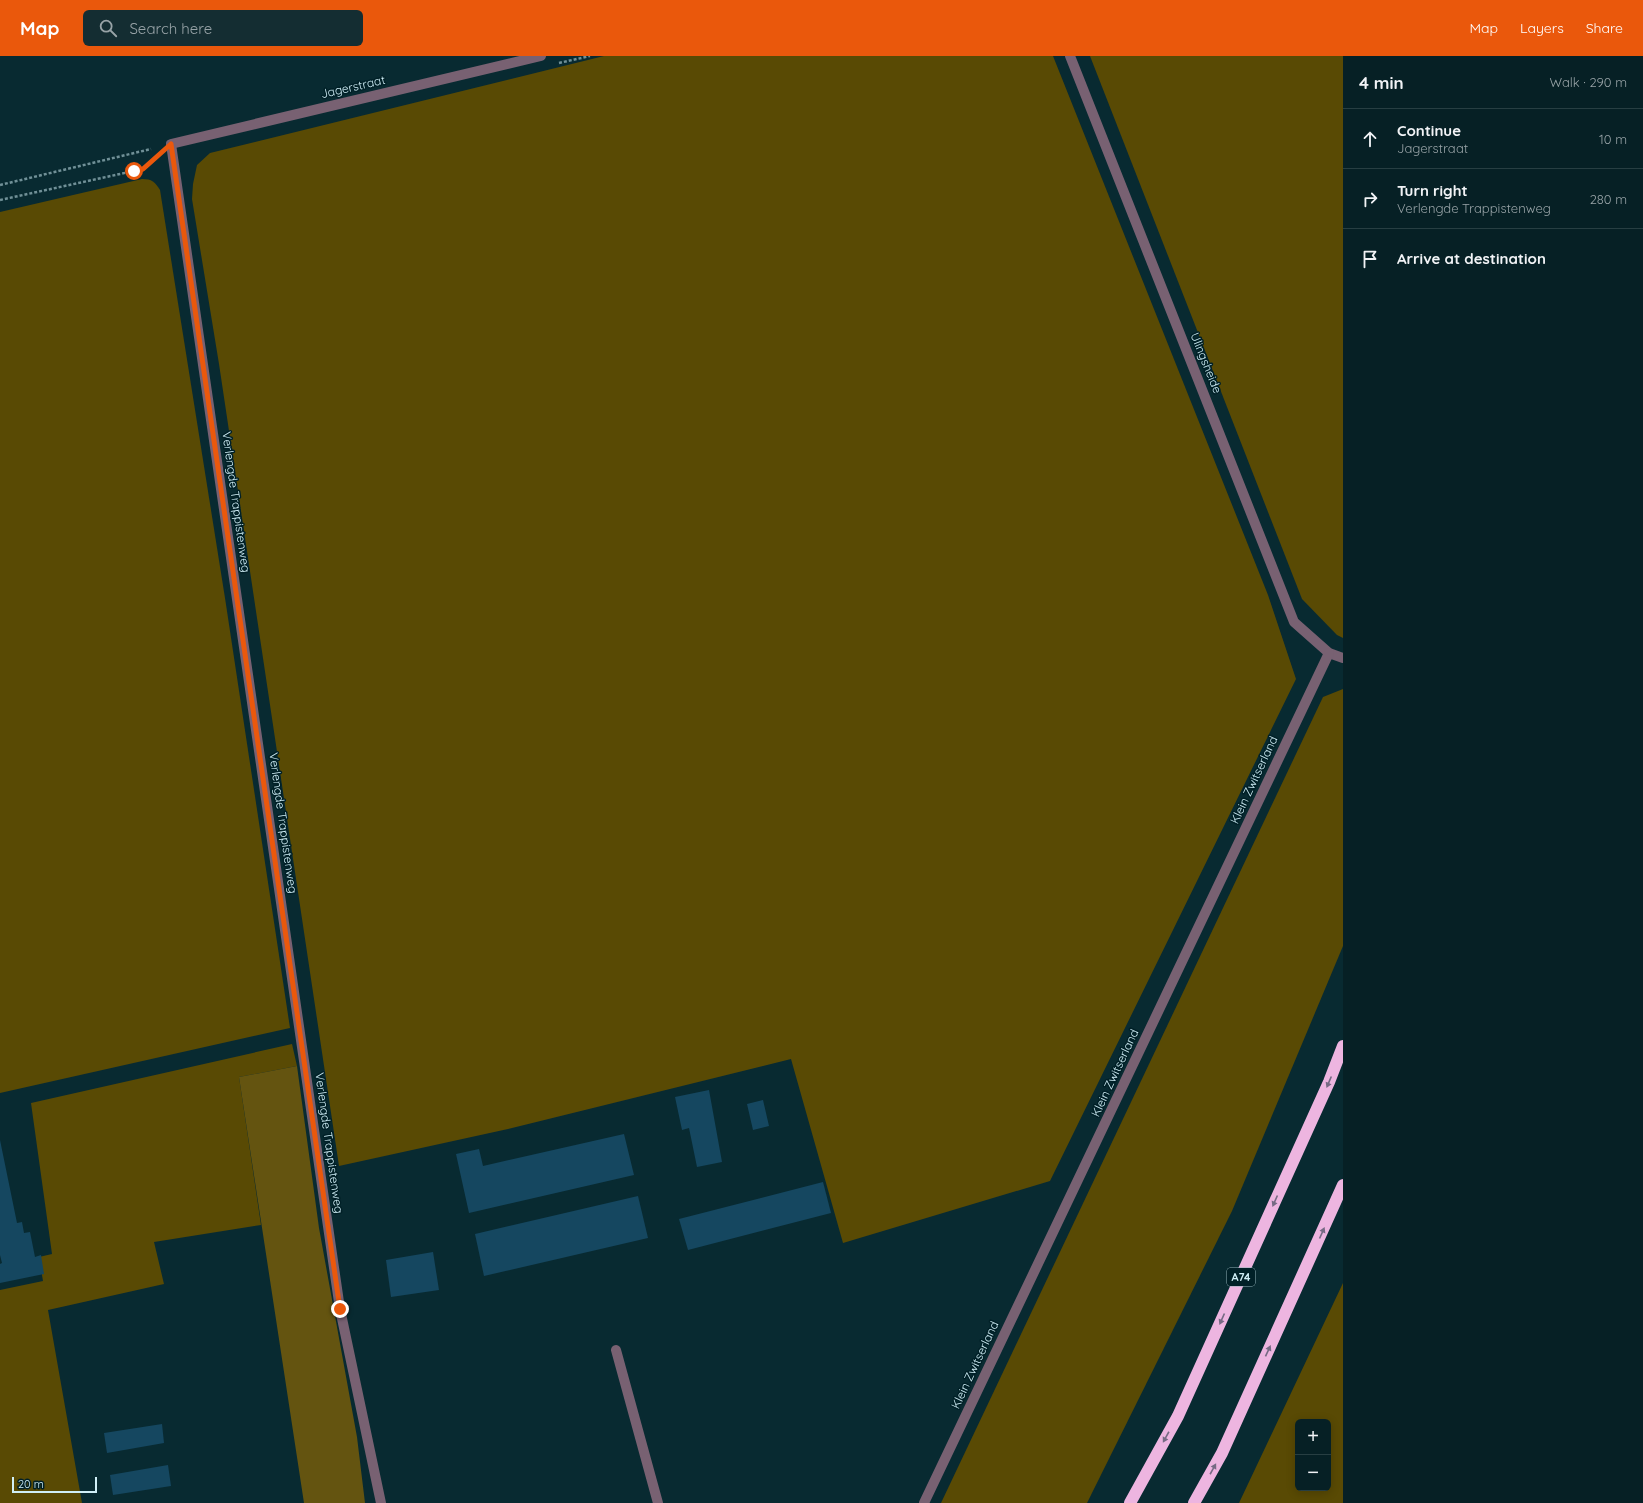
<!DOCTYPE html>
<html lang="en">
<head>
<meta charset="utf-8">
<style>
	body { margin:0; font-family:Quicksand,sans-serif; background:#142d32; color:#f1f3f6 }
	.controls { position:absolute; right:12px; bottom:12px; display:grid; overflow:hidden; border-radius:6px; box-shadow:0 2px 10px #0003 }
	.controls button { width:36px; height:36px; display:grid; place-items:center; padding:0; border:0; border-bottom:1px solid #273e42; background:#062025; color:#f1f3f6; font:20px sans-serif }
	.scale { position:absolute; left:12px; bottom:10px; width:85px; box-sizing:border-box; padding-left:4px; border:2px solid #d0eff7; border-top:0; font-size:11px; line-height:14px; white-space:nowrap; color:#d0eff7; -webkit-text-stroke:3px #002027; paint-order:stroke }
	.stop { position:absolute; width:12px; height:12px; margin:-9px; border:3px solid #ea580c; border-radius:50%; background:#fff }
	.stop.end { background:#ea580c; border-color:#fff; box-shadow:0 1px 4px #0008 }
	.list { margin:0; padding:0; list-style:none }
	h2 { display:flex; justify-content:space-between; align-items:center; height:52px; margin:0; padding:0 16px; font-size:17px }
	h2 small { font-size:13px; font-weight:400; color:#98a3a7 }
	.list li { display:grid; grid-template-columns:26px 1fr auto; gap:12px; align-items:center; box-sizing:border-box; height:60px; padding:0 16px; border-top:1px solid #273e42 }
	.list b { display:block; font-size:15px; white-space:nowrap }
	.list p { margin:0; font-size:13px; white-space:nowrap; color:#98a3a7 }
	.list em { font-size:13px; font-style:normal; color:#98a3a7 }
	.icon { flex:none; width:22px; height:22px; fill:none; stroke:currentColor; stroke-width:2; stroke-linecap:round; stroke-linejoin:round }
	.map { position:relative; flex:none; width:1343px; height:1447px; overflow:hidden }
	header { display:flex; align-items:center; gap:24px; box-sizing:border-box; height:56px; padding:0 20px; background:#ea580c; color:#fff }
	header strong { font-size:19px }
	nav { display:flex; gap:22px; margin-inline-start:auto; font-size:14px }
	.search { width:280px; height:36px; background:#142d32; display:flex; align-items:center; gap:10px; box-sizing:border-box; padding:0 14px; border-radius:6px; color:#98a3a7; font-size:15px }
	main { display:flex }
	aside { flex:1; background:#062025 }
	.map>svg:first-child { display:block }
</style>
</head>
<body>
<header>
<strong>Map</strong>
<div class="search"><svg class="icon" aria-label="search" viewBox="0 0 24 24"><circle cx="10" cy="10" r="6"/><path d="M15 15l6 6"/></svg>Search here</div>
<nav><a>Map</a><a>Layers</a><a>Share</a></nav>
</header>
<main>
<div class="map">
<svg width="1343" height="1447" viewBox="0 0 1343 1447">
	<rect width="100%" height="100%" fill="#082a31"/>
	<!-- green -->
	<g fill="#594a04" fill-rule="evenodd">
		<polygon points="604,0 1053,0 1268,539 1296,623 1050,1125 843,1187 791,1003 508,1073 339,1110 219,308 192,143 193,128 197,109 210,97"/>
		<polygon points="1090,0 1343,0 1343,582 1337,579 1302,543"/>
		<path d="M142 123C152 123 155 126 160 134L225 542 290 972 0 1037V156Z"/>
		<polygon points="1343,633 1343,890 1232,1155 1087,1447 941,1447 1323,641"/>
		<polygon points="292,988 297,1010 239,1021 261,1169 154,1186 164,1228 48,1254 82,1447 0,1447 0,1234 43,1225 39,1201 52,1198 31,1047"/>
		<path d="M1343 1227V1447H1239ZM1298 1366H1328V1432H1298Z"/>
	</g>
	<!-- forest -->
	<polygon fill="#645410" points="297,1010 319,1172 357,1381 365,1447 304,1447 239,1021"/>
	<!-- building -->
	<g fill="#154760">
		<polygon points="709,1034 722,1106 697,1111 689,1072 682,1074 675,1041"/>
		<polygon points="763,1044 769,1070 753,1074 747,1048"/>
		<polygon points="624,1078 634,1119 469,1157 456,1098 479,1093 483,1110"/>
		<polygon points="0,1084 17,1167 22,1166 24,1177 30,1176 35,1201 41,1199 44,1218 0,1227 0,1208 2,1207 0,1199"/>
		<polygon points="823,1126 831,1157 688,1194 679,1163"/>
		<polygon points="638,1140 648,1182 484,1220 475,1178"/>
		<polygon points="433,1196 439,1234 391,1241 386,1204"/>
		<polygon points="162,1368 164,1387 107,1397 104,1377"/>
		<polygon points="168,1409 171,1430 113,1439 110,1419"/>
	</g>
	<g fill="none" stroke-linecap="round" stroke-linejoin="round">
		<!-- path -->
		<g stroke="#709097" stroke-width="2.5" stroke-dasharray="3 2" stroke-linecap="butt">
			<polyline points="559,7 590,0"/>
			<polyline points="0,129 151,93"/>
			<polyline points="0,144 143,113 153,104"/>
		</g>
		<!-- service -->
		<polyline stroke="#786172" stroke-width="10" points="616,1294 658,1447"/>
		<!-- minor -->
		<g stroke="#786172" stroke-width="10">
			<polyline points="1070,0 1294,566 1329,597 1343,602"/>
			<polyline points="381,1447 340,1253 171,88 541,0"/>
			<polyline points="924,1447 1329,597"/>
		</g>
		<!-- motorway -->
		<g stroke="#edb5e0" stroke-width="12">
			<polyline points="1130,1447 1178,1360 1329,1026 1343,990"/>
			<polyline points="1194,1447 1222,1397 1343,1129"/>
		</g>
	</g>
	<!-- one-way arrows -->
	<defs><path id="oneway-solid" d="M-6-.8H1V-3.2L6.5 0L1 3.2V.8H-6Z"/></defs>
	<g fill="#766a84">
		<use href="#oneway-solid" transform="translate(1329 1026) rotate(113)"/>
		<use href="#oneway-solid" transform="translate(1275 1145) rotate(114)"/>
		<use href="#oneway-solid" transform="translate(1322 1177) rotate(-66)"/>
		<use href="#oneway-solid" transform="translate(1222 1263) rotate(114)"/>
		<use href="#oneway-solid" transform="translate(1268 1295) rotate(-65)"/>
		<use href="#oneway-solid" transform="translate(1166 1381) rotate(119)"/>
		<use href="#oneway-solid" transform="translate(1213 1413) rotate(-61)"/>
	</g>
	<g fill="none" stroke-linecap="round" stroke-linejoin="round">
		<!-- route -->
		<polyline stroke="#ea580c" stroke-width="5" points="134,115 143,113 171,88 340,1253"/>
	</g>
	<g text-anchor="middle" stroke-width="3" stroke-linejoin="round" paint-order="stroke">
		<!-- shield labels -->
		<rect fill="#002027" stroke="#92b1b9" stroke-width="1" x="1227" y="1212" width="28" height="18" rx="3"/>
		<g font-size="11" font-weight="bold" fill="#d0eff7">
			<text x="1241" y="1225">A74</text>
		</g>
		<!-- street labels -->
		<g font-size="12" fill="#d0eff7" stroke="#002027">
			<text transform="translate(353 31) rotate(-13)" y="4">Jagerstraat</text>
			<text transform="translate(1206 307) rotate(68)" y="4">Ulingsheide</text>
			<text transform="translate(236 446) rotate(82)" y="4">Verlengde Trappistenweg</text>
			<text transform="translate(1254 724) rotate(-65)" y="4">Klein Zwitserland</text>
			<text transform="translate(283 767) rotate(82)" y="4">Verlengde Trappistenweg</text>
			<text transform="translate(1115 1017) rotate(-65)" y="4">Klein Zwitserland</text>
			<text transform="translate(329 1087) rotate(82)" y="4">Verlengde Trappistenweg</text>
			<text transform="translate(975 1309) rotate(-65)" y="4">Klein Zwitserland</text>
		</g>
	</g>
</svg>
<div class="controls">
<button>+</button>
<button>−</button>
</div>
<div class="scale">20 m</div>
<div class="stop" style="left:134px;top:115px"></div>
<div class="stop end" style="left:340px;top:1253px"></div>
</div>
<aside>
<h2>4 min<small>Walk · 290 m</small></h2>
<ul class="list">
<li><svg class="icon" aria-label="ahead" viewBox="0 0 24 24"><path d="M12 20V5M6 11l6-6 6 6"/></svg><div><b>Continue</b><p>Jagerstraat</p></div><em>10 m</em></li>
<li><svg class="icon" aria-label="right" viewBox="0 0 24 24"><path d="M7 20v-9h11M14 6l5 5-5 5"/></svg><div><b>Turn right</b><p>Verlengde Trappistenweg</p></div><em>280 m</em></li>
<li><svg class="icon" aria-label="arrive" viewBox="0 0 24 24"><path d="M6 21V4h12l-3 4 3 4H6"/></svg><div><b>Arrive at destination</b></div></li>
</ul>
</aside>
</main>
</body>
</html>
